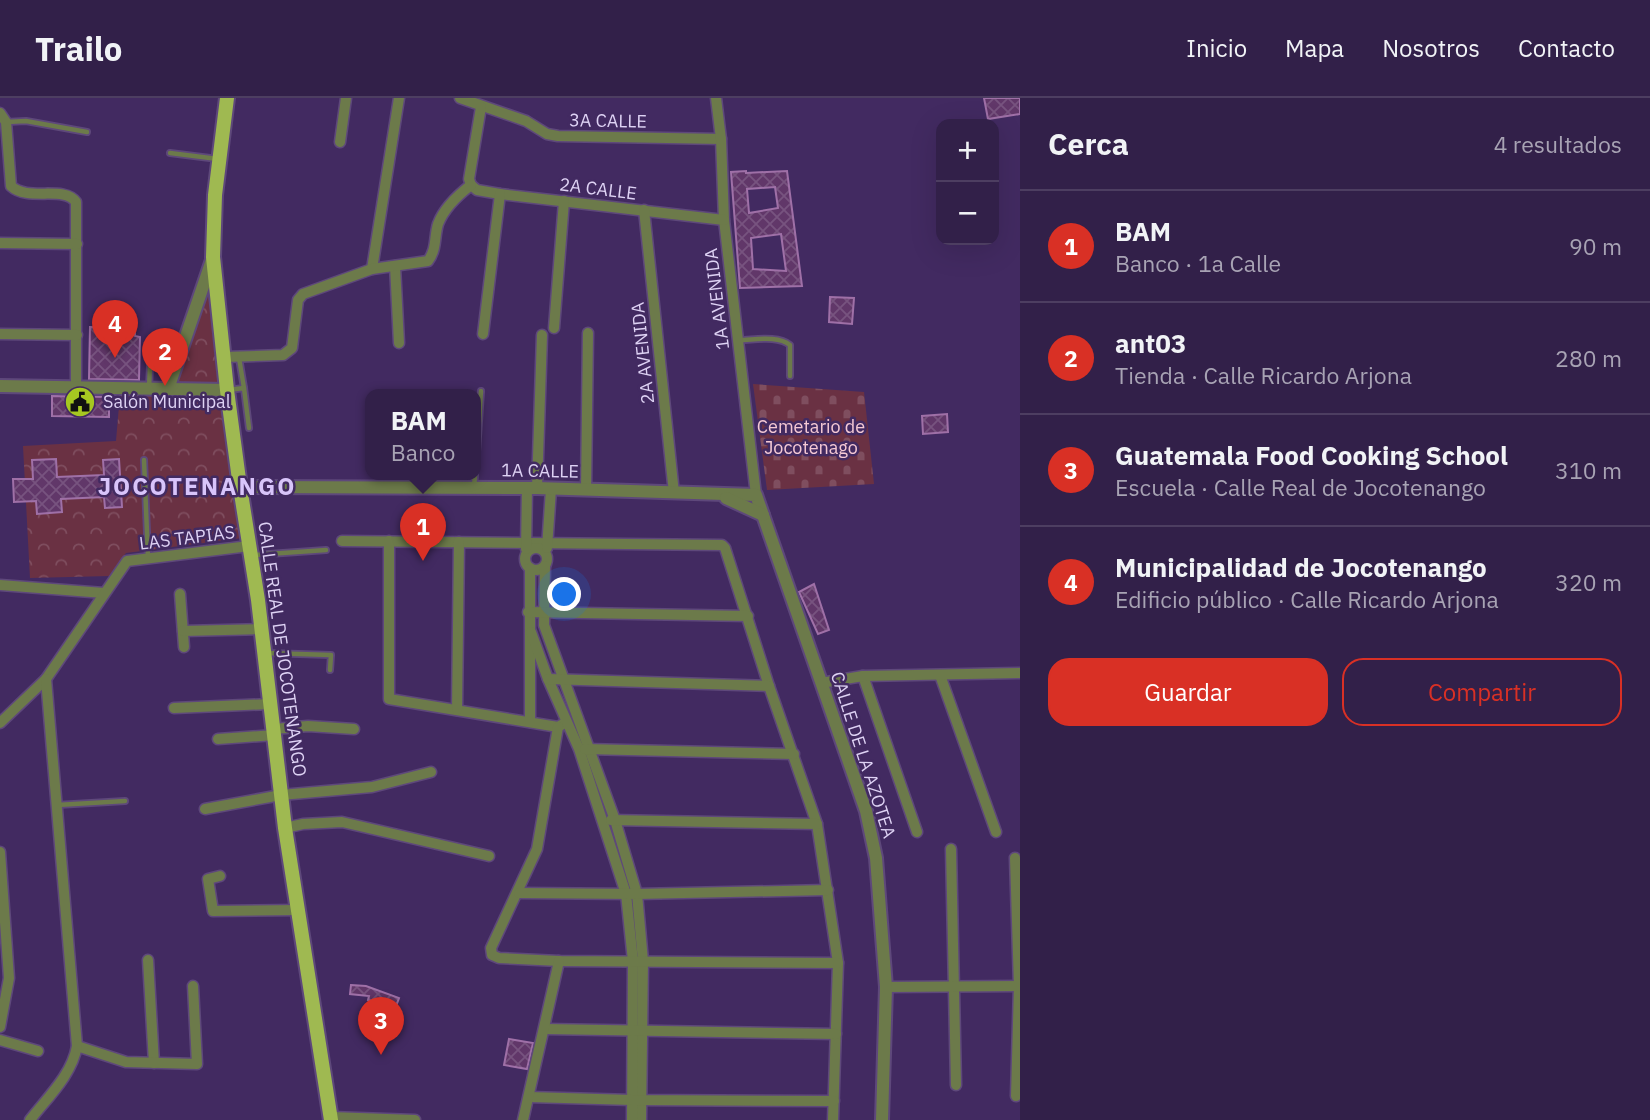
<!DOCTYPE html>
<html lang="es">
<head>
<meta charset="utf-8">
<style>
	body { margin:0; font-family:"IBM Plex Sans",sans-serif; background:#3a2850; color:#f1f3f6 }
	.controls { position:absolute; right:21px; top:21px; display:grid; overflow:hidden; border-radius:14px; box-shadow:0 7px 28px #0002 }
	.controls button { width:63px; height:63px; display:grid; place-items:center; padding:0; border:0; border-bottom:2px solid #4d3e61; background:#322049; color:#f1f3f6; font:35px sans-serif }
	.you { position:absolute; left:565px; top:497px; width:24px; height:24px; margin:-18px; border:5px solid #fff; border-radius:50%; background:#1a73e8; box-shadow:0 0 0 10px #1a73e833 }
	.badge { display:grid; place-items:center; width:46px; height:46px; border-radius:50%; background:#d93025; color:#fff; font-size:23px; font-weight:700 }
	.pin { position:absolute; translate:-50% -58px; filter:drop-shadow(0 2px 4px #0008) }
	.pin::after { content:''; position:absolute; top:37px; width:24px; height:21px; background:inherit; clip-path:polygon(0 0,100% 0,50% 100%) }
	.popup { position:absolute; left:365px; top:291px; width:116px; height:91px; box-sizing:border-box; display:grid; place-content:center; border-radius:14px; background:#322049; filter:drop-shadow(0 2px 5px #0005); font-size:23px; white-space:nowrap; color:#a8a3b4 }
	.popup b { font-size:26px; color:#f1f3f6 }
	.popup::after { content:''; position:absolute; left:50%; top:100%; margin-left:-14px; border:14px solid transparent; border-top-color:#322049 }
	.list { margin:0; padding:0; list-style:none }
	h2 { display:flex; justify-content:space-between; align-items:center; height:91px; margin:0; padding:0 28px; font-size:30px }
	h2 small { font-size:23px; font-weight:400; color:#a8a3b4 }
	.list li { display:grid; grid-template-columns:46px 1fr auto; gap:21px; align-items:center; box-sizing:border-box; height:112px; padding:0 28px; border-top:2px solid #4d3e61 }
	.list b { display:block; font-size:26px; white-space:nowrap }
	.list p { margin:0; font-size:23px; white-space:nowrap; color:#a8a3b4 }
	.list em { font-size:23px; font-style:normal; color:#a8a3b4 }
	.actions { display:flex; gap:14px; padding:21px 28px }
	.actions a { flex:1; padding:16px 0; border:2px solid #d93025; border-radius:21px; text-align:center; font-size:24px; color:#d93025 }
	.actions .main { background:#d93025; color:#fff }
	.map { position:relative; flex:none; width:1020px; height:1022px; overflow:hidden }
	header { display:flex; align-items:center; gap:42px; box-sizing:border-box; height:98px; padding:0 35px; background:#322049; border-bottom:2px solid #4d3e61 }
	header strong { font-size:33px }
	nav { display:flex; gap:38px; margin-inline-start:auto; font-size:24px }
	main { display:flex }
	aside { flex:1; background:#322049 }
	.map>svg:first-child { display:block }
</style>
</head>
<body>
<header>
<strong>Trailo</strong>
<nav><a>Inicio</a><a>Mapa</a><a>Nosotros</a><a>Contacto</a></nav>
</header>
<main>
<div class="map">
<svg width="1020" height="1022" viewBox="0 0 1020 1022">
	<defs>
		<pattern id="cemetery-stones" width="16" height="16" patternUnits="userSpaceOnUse" patternTransform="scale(1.75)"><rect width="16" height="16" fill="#6a3143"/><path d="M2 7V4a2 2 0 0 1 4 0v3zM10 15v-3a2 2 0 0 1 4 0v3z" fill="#7f4e5f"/></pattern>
		<pattern id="park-crowns" width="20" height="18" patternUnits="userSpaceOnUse" patternTransform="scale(1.75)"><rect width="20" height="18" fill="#6a3143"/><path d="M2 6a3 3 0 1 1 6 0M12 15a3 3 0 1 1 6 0" fill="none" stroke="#7f4e5f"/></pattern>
		<pattern id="building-cross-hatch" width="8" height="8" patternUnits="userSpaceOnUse" patternTransform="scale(1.75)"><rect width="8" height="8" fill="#613769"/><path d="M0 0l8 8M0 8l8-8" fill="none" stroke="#77537f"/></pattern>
	</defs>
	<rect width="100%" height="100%" fill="#422a61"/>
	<!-- cemetery -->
	<polygon fill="url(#cemetery-stones)" points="753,286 864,294 874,386 767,392"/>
	<!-- park -->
	<g fill="url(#park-crowns)">
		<polygon points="211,171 222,288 174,286"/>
		<polygon points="120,296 221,298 242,440 126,455 109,478 30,480 23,348 116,343"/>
	</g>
	<!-- building -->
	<g fill="url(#building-cross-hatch)" stroke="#9f70a7" stroke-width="2" fill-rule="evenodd">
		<polygon points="984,0 1020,0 1020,16 988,21"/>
		<path d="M746 73V75L787 73 802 188 740 190 731 74ZM775 89 778 110 749 115 747 91ZM781 136 786 173 753 171 751 140Z"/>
		<polygon points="830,199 854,200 852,226 829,224"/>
		<polygon points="90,229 135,230 135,238 140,239 139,282 89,281"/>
		<polygon points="52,298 109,299 109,319 52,318"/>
		<polygon points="947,316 948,334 923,336 922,318"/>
		<polygon points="56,361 57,379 104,377 103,362 119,361 122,409 105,410 104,399 61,401 62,414 37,416 36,403 14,404 13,381 33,381 32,362"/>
		<polygon points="814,486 829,532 818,536 799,494"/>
		<polygon points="351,887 366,888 399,900 395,911 368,902 369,898 350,896"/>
		<polygon points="509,941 533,945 527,971 504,967"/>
	</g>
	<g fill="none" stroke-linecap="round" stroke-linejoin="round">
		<!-- service casing -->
		<g stroke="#5e487b" stroke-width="8">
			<g id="service">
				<polyline points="6,24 26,23 87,34"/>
				<polyline points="170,55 218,61"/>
				<path d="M739 242C754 242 778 237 790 247V278"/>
				<polyline points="239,260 244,290"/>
				<polyline points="149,290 151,247 182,248"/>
				<polyline points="228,292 244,290 249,330"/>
				<polyline points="144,362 148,459"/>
				<polyline points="476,369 481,293"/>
				<polyline points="474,389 475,377"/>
				<polyline points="254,457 326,452"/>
				<polyline points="267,555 331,557 330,572"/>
				<polyline points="57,707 125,703"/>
			</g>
		</g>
		<!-- minor casing -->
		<g stroke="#5e487b" stroke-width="13">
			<g id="minor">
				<polyline points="460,0 526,23 547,36 558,38 721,41"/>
				<polyline points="716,0 721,41 724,122 756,397"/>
				<path d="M0 15 6 24 11 88C28 104 64 87 76 104V289"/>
				<polyline points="340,44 346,0"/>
				<polyline points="471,87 477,92 500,96 724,122"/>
				<polyline points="471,87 469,81 481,9"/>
				<polyline points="644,112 674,395"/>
				<polyline points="0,145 77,146"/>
				<polyline points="395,168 399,245"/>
				<polyline points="372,171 399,0"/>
				<polyline points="554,230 564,103"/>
				<polyline points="0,236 77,237"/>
				<polyline points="483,236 500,96"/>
				<path d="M225 259 283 257 292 250 298 202 303 196 372 171 428 163C437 151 434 139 438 126 444 110 458 97 471 87"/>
				<polyline points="537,390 542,237"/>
				<polyline points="586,392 588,235"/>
				<polyline points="342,443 722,447 725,450 769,588 817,726 838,865 833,1022"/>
				<polyline points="389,443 389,601 558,629 563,626"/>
				<circle cx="536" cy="461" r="11"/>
				<polyline points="547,450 551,391"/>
				<polyline points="526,451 527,390"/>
				<polyline points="545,468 544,527 615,722 637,796 643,863 641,1022"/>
				<polyline points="530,470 530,624"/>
				<polyline points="0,487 104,495"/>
				<polyline points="180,496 184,549"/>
				<polyline points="528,514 748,518"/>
				<polyline points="183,533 262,531"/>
				<polyline points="531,534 548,581 579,651 626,796 633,863 632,1022"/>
				<polyline points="940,577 996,734"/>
				<polyline points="863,578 917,734"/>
				<polyline points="548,581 769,588"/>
				<polyline points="821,585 863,578 1020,575"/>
				<polyline points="174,610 271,606"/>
				<polyline points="457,612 459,444"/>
				<polyline points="0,625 46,581 127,463 249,448"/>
				<polyline points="558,629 537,751 491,850 492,857 499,860 559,863 838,865"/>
				<polyline points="274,631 308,628 354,631"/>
				<polyline points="218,641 275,637"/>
				<polyline points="585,651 794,656"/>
				<polyline points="205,711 281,697 372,689 431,674"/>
				<polyline points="611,722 817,726"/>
				<polyline points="285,730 303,726 342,724 489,758"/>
				<polyline points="951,751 956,987"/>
				<polyline points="0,754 9,880 0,929"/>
				<polyline points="1015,760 1019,888 1016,998"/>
				<polyline points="220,778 208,781 213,813 299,812"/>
				<polyline points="519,795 637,796 828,792"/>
				<polyline points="148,862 154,965"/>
				<polyline points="886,889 1020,888"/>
				<polyline points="545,931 836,936"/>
				<polyline points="0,942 38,953"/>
				<polyline points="77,948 126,964 197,966 193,888"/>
				<polyline points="529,999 632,1002 834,1003"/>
				<polyline points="331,1019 415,1022"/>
				<path d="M30 1022C47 1000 72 977 77 948L46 581"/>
				<polyline points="523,1022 559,863"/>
			</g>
		</g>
		<!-- tertiary casing -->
		<g stroke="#5e487b" stroke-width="16">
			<g id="tertiary">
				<polyline points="0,288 227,292"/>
				<polyline points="168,291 213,159"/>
				<polyline points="240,389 537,390 756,397 866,713 876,760 886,889 882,1022"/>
				<polyline points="726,400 763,417"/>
			</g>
		</g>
		<!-- primary casing -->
		<g stroke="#5e487b" stroke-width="18">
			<polyline id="primary" points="227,0 215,97 213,159 227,292 240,389 258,502 285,730 331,1022"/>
		</g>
		<!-- service -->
		<use href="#service" stroke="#6c7a4a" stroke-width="4.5"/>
		<!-- minor -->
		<use href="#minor" stroke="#6c7a4a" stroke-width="10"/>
		<!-- tertiary -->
		<use href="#tertiary" stroke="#6c7a4a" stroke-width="12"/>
		<!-- primary -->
		<use href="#primary" stroke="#9fb951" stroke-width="14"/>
	</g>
	<!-- icons -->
	<defs>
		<g id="civic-disc" transform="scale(1.575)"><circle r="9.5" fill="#a6c821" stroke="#422a61"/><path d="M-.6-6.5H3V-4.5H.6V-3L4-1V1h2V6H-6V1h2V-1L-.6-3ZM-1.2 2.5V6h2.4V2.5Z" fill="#111"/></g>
	</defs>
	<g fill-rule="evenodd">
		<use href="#civic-disc" x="80" y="304"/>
	</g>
	<g text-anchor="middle" stroke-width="5" stroke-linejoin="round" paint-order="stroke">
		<!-- street labels -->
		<g font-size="18" fill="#ded2f4" stroke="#422a61">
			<text transform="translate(608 23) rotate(1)" y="6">3A CALLE</text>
			<text transform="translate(598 91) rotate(7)" y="6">2A CALLE</text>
			<text transform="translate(717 201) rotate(-97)" y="6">1A AVENIDA</text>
			<text transform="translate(643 255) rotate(-96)" y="6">2A AVENIDA</text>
			<text transform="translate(540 373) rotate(1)" y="6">1A CALLE</text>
			<text transform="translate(187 440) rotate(-7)" y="6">LAS TAPIAS</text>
			<text transform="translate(282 551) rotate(82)" y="6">CALLE REAL DE JOCOTENANGO</text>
			<text transform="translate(863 657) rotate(72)" y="6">CALLE DE LA AZOTEA</text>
		</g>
		<!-- poi labels -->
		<g font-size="18" fill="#ded2f4" stroke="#422a61" text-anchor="start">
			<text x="103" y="310">Salón Municipal</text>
		</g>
		<!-- park labels -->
		<g font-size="18" fill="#f5c9d4" stroke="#422a61">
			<text x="811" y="335">Cemetario de<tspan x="811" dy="21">Jocotenago</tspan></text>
		</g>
		<!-- district labels -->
		<g font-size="24" font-weight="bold" letter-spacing="2" fill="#d8c4fa" stroke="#422a61">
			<text x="197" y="397">JOCOTENANGO</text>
		</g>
	</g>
</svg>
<div class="controls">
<button>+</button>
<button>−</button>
</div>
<div class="you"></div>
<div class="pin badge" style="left:423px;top:463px">1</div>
<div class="popup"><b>BAM</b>Banco</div>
<div class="pin badge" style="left:165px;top:288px">2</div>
<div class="pin badge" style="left:381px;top:957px">3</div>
<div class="pin badge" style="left:115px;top:260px">4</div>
</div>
<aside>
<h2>Cerca<small>4 resultados</small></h2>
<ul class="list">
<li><span class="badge">1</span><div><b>BAM</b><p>Banco · 1a Calle</p></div><em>90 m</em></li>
<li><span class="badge">2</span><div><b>ant03</b><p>Tienda · Calle Ricardo Arjona</p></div><em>280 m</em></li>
<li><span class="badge">3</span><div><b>Guatemala Food Cooking School</b><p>Escuela · Calle Real de Jocotenango</p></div><em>310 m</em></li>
<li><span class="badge">4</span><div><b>Municipalidad de Jocotenango</b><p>Edificio público · Calle Ricardo Arjona</p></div><em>320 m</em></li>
</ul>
<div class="actions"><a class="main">Guardar</a><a>Compartir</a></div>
</aside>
</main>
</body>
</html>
